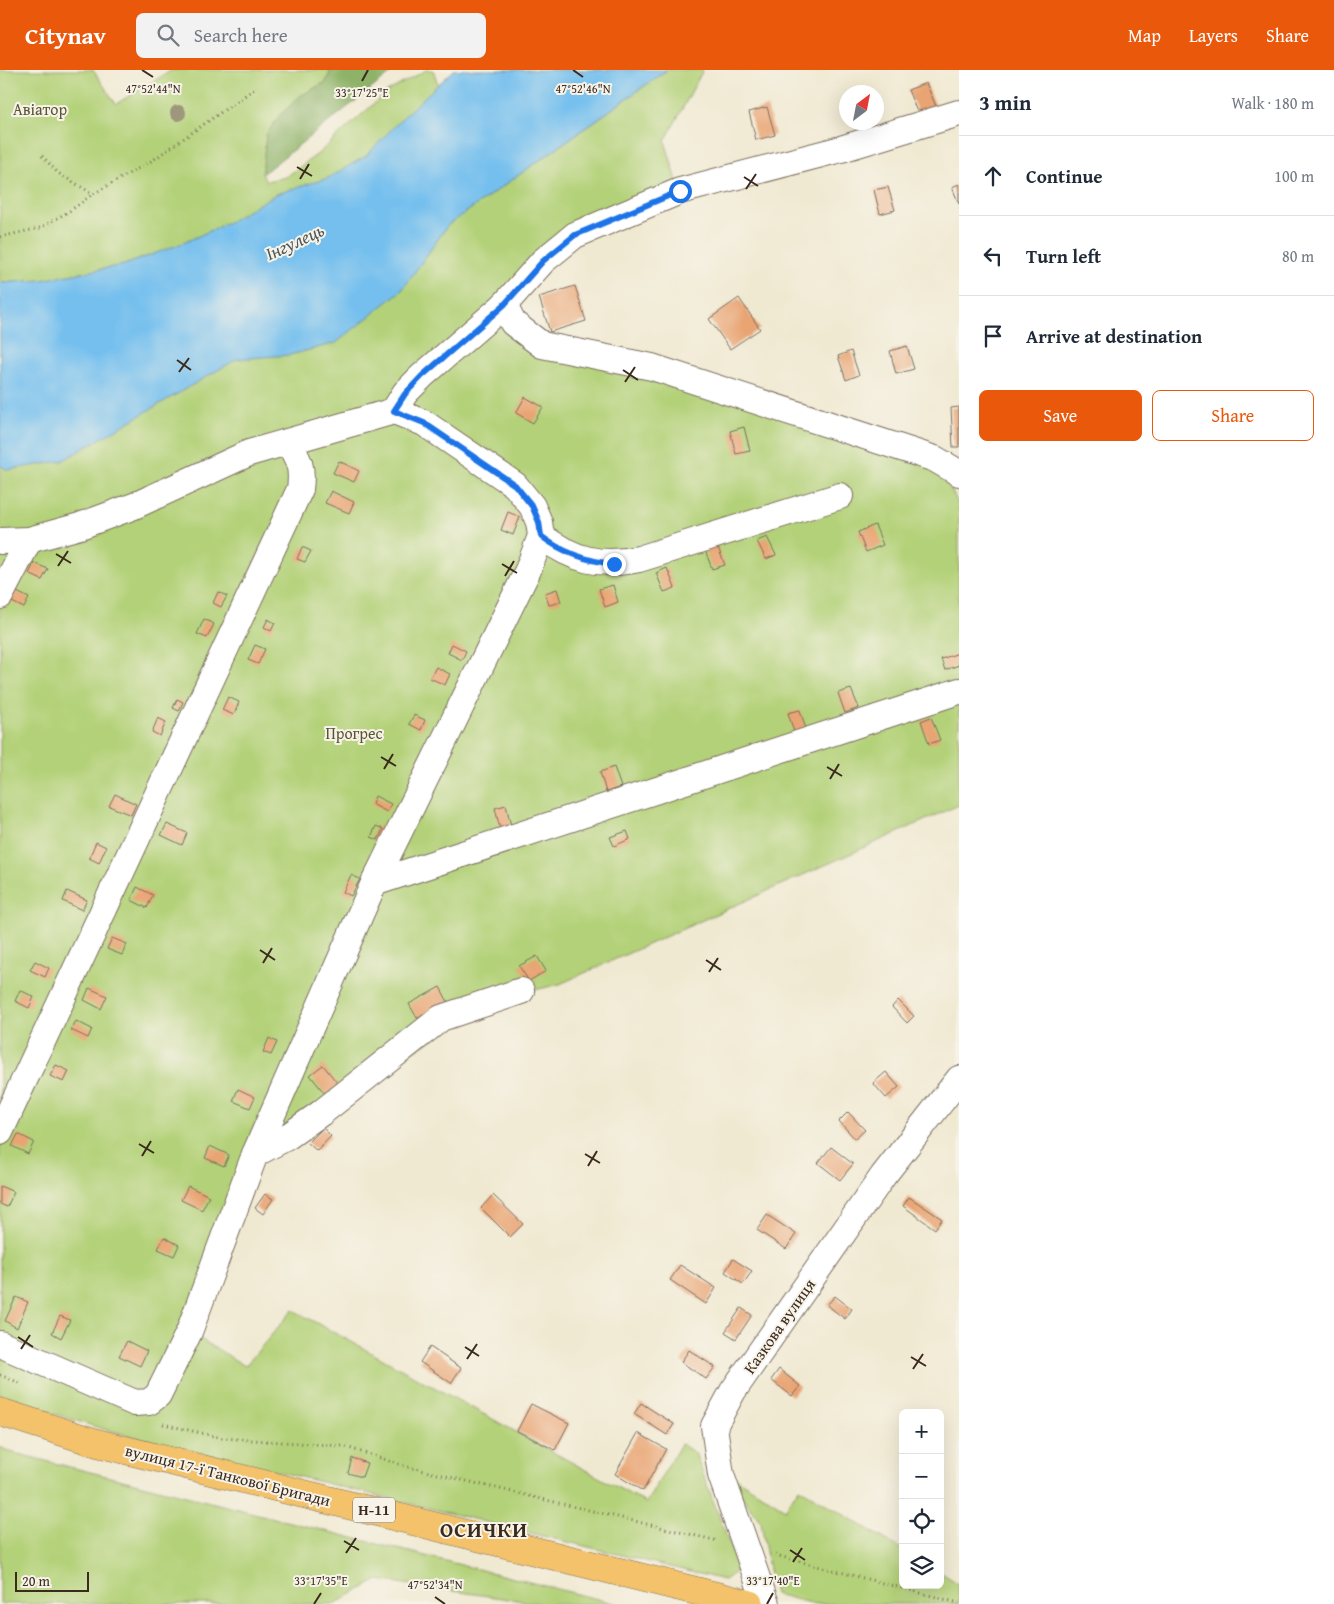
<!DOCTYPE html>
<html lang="en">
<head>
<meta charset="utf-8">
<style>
	body { margin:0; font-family:"Gentium Book Plus",serif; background:#f2f2f3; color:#1f2937 }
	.controls { position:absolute; right:15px; bottom:15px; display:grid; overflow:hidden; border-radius:8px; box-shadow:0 5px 20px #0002 }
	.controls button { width:45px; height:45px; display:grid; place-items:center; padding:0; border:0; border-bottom:1px solid #e0e1e3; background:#fff; color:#1f2937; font:25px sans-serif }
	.compass { position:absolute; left:839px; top:15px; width:45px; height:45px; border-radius:50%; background:#fff; box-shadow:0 5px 20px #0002; rotate:32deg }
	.scale { position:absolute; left:15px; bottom:12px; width:74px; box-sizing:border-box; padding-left:5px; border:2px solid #3b2a1e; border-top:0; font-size:14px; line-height:18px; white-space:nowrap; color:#3b2a1e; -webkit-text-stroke:4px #f7f3e8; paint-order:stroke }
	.stop { position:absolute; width:15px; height:15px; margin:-11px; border:4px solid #1a73e8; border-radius:50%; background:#fff }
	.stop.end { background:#1a73e8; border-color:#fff; box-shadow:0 1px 5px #0008 }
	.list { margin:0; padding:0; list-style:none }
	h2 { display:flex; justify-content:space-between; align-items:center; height:65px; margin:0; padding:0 20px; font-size:21px }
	h2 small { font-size:16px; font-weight:400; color:#747a83 }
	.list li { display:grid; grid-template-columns:32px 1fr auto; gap:15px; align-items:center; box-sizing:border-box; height:80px; padding:0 20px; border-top:1px solid #e0e1e3 }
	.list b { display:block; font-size:19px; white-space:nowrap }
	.list em { font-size:16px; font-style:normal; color:#747a83 }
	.actions { display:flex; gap:10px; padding:15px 20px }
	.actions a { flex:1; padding:11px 0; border:1px solid #ea580c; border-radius:8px; text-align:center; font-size:18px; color:#ea580c }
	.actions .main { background:#ea580c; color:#fff }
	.icon { flex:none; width:28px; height:28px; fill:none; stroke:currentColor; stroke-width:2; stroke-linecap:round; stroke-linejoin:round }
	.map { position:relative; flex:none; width:959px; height:1534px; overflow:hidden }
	header { display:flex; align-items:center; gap:30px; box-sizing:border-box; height:70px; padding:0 25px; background:#ea580c; color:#fff }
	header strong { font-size:24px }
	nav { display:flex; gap:28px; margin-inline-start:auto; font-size:18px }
	.search { width:350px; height:45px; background:#f2f2f3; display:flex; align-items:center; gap:12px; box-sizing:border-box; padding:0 18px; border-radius:8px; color:#747a83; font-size:19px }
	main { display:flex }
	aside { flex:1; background:#fff }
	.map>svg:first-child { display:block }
</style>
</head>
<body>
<header>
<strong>Citynav</strong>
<div class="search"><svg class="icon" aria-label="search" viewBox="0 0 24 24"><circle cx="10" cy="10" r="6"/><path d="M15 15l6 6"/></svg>Search here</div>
<nav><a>Map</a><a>Layers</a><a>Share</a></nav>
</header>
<main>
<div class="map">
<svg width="959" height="1534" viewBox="0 0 959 1534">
	<rect width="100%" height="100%" fill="#f7f3e8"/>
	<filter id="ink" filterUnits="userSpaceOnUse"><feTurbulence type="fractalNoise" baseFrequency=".02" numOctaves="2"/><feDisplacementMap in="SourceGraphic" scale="10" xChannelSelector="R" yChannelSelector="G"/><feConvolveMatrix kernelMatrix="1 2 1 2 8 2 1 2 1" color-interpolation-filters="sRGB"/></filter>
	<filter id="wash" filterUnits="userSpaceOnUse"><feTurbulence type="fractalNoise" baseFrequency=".0096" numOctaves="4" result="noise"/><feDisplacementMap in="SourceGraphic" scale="20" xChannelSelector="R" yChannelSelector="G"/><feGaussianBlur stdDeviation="1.12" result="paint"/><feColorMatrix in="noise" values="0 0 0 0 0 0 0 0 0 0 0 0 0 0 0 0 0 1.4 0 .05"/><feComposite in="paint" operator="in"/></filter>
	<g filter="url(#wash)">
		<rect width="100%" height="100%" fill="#f0e9d2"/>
		<!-- green -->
		<g fill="#b3d178" stroke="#777e4b">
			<polygon points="0,0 93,0 116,34 172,0 331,0 326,12 300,26 262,104 266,111 286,107 319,83 387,22 426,0 433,0 444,31 350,107 153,203 0,213"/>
			<polygon points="667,0 703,0 665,71 680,121 575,165 504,235 513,253 935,389 959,435 959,735 560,914 493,930 255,1084 189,1262 245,1296 293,1240 646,1433 681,1374 695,1383 739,1499 724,1510 103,1359 0,1327 0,343 426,186 448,155"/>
			<polygon points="0,1377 10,1382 617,1534 543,1534 378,1510 334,1534 0,1534"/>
			<polygon points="721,1399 785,1439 799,1418 903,1480 903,1515 940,1515 940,1502 959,1514 959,1534 814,1534 775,1524 770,1505 761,1452"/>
		</g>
		<!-- forest -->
		<polygon fill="#8eb368" stroke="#646e43" points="331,0 395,0 262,104 266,65 280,45 300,26 326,12"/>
		<!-- water -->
		<polygon fill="#75bfee" stroke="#587486" points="454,0 667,0 448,155 402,220 336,273 290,285 237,289 62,391 7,400 0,395 0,213 41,210 124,195 183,173 227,153 276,124 328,108 366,86 407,43"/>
		<g id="blocks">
			<!-- building -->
			<g fill="#e9a473">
				<polygon points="926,13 936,36 918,44 908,20"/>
				<polygon points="767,37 775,65 756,70 749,42"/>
				<polygon points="959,114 959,134 952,117"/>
				<polygon points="888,117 895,140 880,144 874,120"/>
				<polygon points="575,216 586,251 550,262 539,227"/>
				<polygon points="739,228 760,259 730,279 709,249"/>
				<polygon points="907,276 914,299 896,304 890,281"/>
				<polygon points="851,281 859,305 846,310 838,286"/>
				<polygon points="525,327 543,337 533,353 516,343"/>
				<polygon points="959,337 959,377 953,377 951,338"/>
				<polygon points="744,357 750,381 736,384 730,361"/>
				<polygon points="339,391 359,401 354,412 333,403"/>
				<polygon points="331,421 354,432 349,443 325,433"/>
				<polygon points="508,442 520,447 513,465 501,460"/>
				<polygon points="875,455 883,475 866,482 858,462"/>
				<polygon points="767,467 776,485 766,489 757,471"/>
				<polygon points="717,475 725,495 712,499 705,480"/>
				<polygon points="302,477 311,481 305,492 297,489"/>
				<polygon points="34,493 48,499 42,510 29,504"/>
				<polygon points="667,498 675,518 664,522 656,503"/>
				<polygon points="613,515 618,532 605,537 599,519"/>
				<polygon points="557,519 561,532 549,535 545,523"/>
				<polygon points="13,520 29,528 24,538 8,530"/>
				<polygon points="218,522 227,526 221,537 213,533"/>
				<polygon points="204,549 214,554 207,568 197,564"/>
				<polygon points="268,549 275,553 271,561 264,557"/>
				<polygon points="452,574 466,581 462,590 448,583"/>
				<polygon points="255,575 265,579 258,594 248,590"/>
				<polygon points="959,583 959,595 945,600 941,589"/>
				<polygon points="436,597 450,604 445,615 430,608"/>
				<polygon points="851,619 859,638 845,643 838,623"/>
				<polygon points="228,627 239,632 234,645 222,640"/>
				<polygon points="177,629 183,632 179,641 173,638"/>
				<polygon points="800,640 806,659 794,662 788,643"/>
				<polygon points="414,645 425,650 421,660 409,654"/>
				<polygon points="931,647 940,670 929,674 921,651"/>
				<polygon points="158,648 166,652 160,666 152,662"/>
				<polygon points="614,697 621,717 606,722 600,702"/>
				<polygon points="115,724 136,734 131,745 109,736"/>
				<polygon points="375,726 391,734 387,742 372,734"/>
				<polygon points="506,735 511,756 500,759 495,738"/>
				<polygon points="167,754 187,763 182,775 161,765"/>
				<polygon points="376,756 383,759 378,770 371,767"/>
				<polygon points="627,761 630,769 614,776 610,767"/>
				<polygon points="96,772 106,777 99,793 89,788"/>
				<polygon points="351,805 360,809 351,826 343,822"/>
				<polygon points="137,817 153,825 147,838 131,830"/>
				<polygon points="67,821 87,830 82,840 63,831"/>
				<polygon points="112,868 127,874 122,885 107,879"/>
				<polygon points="537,886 546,901 529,911 519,896"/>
				<polygon points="35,891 49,898 45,907 30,900"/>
				<polygon points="440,917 448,932 417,948 409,934"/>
				<polygon points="89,918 107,926 101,939 84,930"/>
				<polygon points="20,920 34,927 29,938 15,931"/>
				<polygon points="898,930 914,946 907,953 892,937"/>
				<polygon points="76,951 92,959 88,968 71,960"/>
				<polygon points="269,968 277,972 271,985 263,982"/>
				<polygon points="56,995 69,1001 64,1012 50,1006"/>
				<polygon points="323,995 339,1015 326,1025 310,1005"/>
				<polygon points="886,1002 899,1017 886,1028 873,1013"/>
				<polygon points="238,1019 255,1027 250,1038 233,1031"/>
				<polygon points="848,1042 865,1060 855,1069 839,1051"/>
				<polygon points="323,1058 331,1066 317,1081 308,1073"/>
				<polygon points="18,1064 34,1072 28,1084 12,1076"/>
				<polygon points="210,1076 229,1085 224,1096 205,1088"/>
				<polygon points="831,1077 853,1094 840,1110 818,1093"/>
				<polygon points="0,1116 14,1122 7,1137 0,1134"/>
				<polygon points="188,1116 209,1126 202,1140 181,1130"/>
				<polygon points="265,1124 273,1129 263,1144 255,1138"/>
				<polygon points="493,1125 523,1154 510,1167 481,1138"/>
				<polygon points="909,1127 942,1149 935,1159 903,1136"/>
				<polygon points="767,1145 796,1164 786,1179 757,1160"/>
				<polygon points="164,1167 179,1175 174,1186 158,1179"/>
				<polygon points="733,1189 752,1201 743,1214 725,1202"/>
				<polygon points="680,1195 716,1218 706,1234 670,1210"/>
				<polygon points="835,1226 852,1239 845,1249 827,1235"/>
				<polygon points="16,1227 28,1232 17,1258 5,1251"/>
				<polygon points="741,1238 752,1245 736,1269 725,1262"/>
				<polygon points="60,1246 70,1250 61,1268 52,1263"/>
				<polygon points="127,1271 147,1281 140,1296 119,1286"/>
				<polygon points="430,1277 461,1298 451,1313 420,1292"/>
				<polygon points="689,1280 715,1297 706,1309 681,1292"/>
				<polygon points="779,1299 800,1316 792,1326 771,1310"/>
				<polygon points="641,1333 674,1354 667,1365 634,1344"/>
				<polygon points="531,1334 569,1353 555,1380 517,1361"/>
				<polygon points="638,1363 666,1379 643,1421 615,1404"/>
				<polygon points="352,1388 367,1393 362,1407 348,1403"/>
			</g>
		</g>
	</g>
	<g filter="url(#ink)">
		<use href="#blocks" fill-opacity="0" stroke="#7a6d5d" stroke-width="1"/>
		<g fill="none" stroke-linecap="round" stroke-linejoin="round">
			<!-- minor casing -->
			<g stroke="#7a6d5d" stroke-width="28">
				<g id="minor">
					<polyline points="504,235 513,253 542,275 652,297 935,389 959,403"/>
					<polyline points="394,341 405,323 422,306 504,235 543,191 575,165 680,121 841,79 959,43"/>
					<path d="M541 466C573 490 600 497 639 489L840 426"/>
					<polyline points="0,471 29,470 80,456 134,436 249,383 394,341 424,353 515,415 532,436 539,452 541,466 528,500 374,813 255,1084 189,1262 158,1325 149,1332 135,1333 0,1274"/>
					<polyline points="0,526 29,470"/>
					<polyline points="374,813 959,621"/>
					<path d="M0 1062 300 419C303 397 299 390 288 372"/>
					<polyline points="255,1084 287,1067 321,1043 441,948 521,921"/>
					<polyline points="766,1534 721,1405 714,1356 733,1321 883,1106 959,1009"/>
				</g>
			</g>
			<!-- major casing -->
			<g stroke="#7a6d5d" stroke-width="29">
				<polyline id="major" points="0,1342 97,1373 749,1534"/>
			</g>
			<!-- path -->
			<g stroke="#7a6d5d" stroke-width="3" stroke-dasharray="1 4" stroke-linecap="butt">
				<polyline points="42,86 58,103 93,124"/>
				<polyline points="0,167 40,158 71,140 93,124 153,90 257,17"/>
				<polyline points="0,1305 20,1313"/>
				<polyline points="163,1354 222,1368 343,1376 408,1397 718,1471"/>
				<polyline points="775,1485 959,1533"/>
			</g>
			<!-- minor -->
			<use href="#minor" stroke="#fff" stroke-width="26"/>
			<!-- major -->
			<use href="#major" stroke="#f3c26a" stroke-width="28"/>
		</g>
		<!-- trees -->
		<circle fill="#9d977b" cx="178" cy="43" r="8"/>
	</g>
	<g fill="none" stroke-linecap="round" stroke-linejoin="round" filter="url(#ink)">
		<!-- route -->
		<path stroke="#1a73e8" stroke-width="6" d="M614 494C587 491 563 483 541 466L539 452 532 436 515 415 424 353 394 341 405 324 422 306 504 235 543 191 575 165 680 121"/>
	</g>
	<!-- ticks -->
	<path fill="none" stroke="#3b2a1e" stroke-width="2" d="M142 0 153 7M573 0 583 7M362 11 368 0M297 97 312 106M744 107 758 116M300 109 309 94M746 119 756 104M177 290 191 300M623 300 638 310M179 302 189 288M625 312 635 297M56 484 71 493M502 494 517 503M58 496 68 481M505 506 514 491M381 687 396 696M827 697 842 706M384 699 393 684M830 709 839 694M260 880 275 890M706 890 721 900M263 893 272 878M709 902 718 888M139 1074 154 1083M585 1084 600 1093M142 1086 151 1071M588 1096 597 1081M18 1267 33 1277M465 1277 479 1286M21 1279 30 1265M911 1287 926 1296M467 1289 477 1274M913 1299 923 1284M344 1471 359 1480M790 1480 805 1490M346 1483 356 1468M793 1492 802 1478M435 1527 445 1534M314 1534 321 1523M767 1534 773 1523"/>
	<g text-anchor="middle" stroke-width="4" stroke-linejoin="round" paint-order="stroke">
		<!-- shield labels -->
		<rect fill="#f7f3e8" stroke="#73665b" stroke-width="1" x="353" y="1427.5" width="42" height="25" rx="4"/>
		<g font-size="15" font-weight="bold" fill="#3b2a1e">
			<text x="374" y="1445">Н-11</text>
		</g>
		<!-- park labels -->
		<g font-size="16" fill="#595434" stroke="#f7f3e8">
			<text x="40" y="45">Авіатор</text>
			<text x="354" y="669">Прогрес</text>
		</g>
		<!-- street labels -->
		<g font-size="16" fill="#3b2a1e" stroke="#f7f3e8">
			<text transform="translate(779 1256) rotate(-55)" y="6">Казкова вулиця</text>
			<text transform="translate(228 1405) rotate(14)" y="6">вулиця 17-ї Танкової Бригади</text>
		</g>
		<!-- water labels -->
		<g font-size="18" font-style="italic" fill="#4c575c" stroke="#f7f3e8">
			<text transform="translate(295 172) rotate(-25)" y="6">Інгулець</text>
		</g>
		<!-- district labels -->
		<g font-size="21" font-weight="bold" letter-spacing="1" fill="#3b2a1e" stroke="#f7f3e8">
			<text x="484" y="1467">ОСИЧКИ</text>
		</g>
	</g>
	<g font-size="12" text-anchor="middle" fill="#3b2a1e" stroke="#f7f3e8" stroke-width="4" stroke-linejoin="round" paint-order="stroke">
		<text x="153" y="23">47°52'44"N</text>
		<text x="583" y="23">47°52'46"N</text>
		<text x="362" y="27">33°17'25"E</text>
		<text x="321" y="1515">33°17'35"E</text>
		<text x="773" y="1515">33°17'40"E</text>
		<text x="435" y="1519">47°52'34"N</text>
	</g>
</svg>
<div class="controls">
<button>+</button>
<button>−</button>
<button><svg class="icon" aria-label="locate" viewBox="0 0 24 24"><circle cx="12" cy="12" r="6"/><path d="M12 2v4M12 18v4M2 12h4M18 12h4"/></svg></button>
<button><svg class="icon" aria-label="layers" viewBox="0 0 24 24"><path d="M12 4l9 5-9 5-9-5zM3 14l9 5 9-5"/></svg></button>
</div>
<svg class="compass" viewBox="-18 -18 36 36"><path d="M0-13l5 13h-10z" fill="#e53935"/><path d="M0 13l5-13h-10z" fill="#747a83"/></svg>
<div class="scale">20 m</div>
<div class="stop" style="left:680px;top:121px"></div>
<div class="stop end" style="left:614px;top:494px"></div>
</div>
<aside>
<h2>3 min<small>Walk · 180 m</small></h2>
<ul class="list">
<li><svg class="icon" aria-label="ahead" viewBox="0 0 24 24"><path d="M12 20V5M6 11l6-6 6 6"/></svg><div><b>Continue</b></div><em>100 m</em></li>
<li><svg class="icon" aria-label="left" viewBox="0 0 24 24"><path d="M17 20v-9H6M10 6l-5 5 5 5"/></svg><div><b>Turn left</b></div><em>80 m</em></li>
<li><svg class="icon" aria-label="arrive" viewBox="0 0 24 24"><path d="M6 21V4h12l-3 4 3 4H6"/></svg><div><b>Arrive at destination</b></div></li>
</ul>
<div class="actions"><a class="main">Save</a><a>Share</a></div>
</aside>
</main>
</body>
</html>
